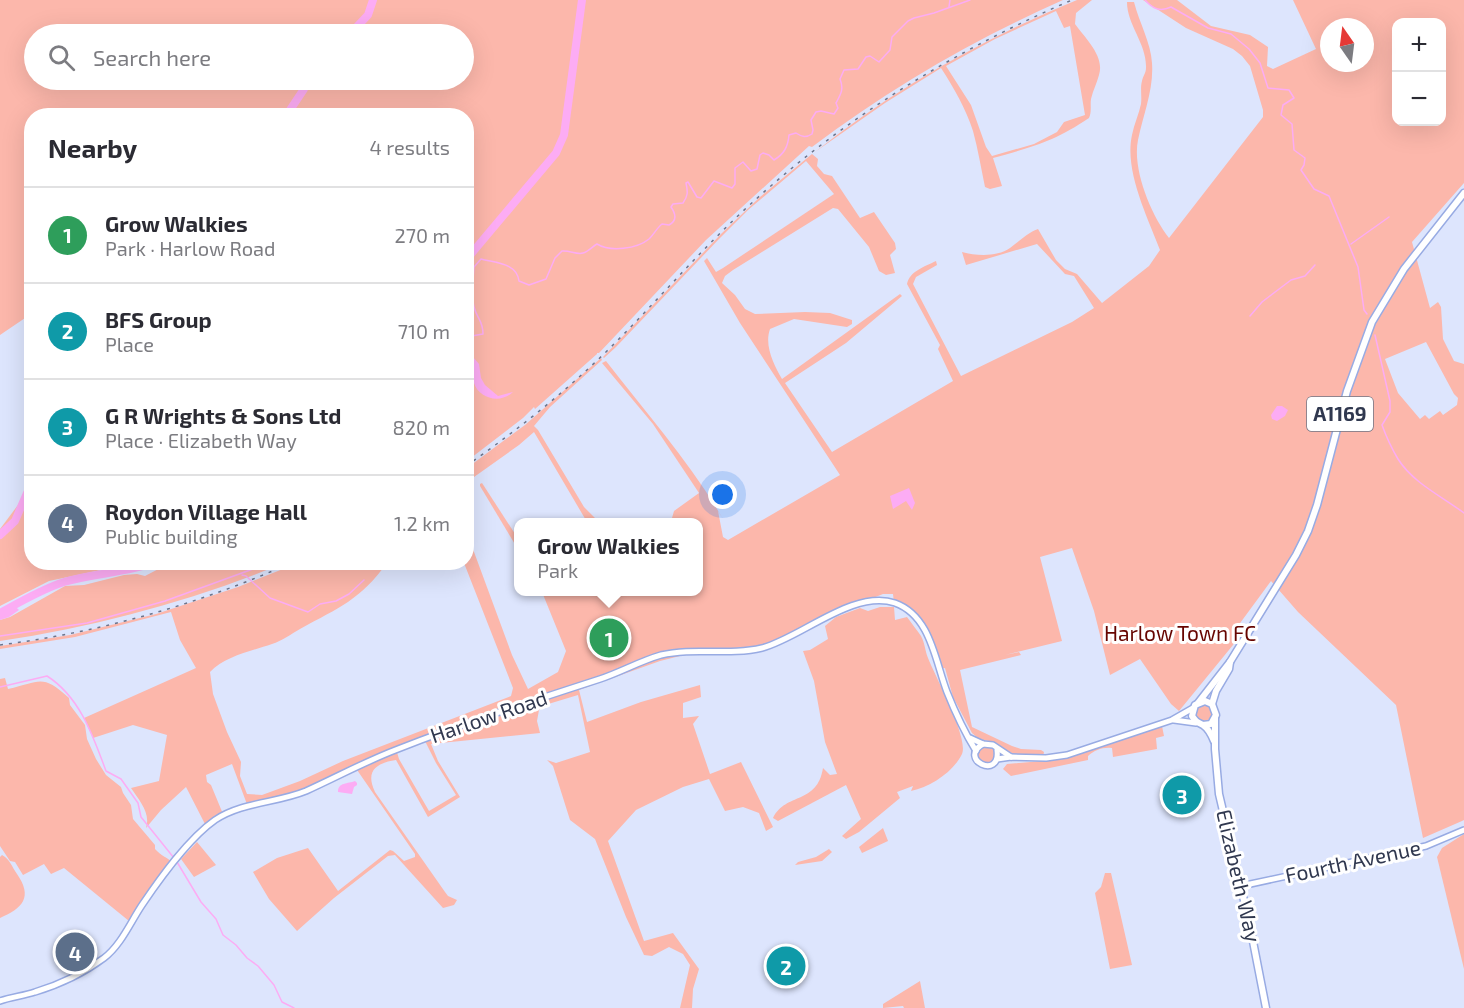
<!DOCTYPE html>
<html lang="en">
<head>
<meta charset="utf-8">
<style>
	body { margin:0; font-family:"Exo 2",sans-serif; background:#f2f2f3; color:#2b2b33 }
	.controls { position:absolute; right:18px; top:18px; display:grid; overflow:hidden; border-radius:12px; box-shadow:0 6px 24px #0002 }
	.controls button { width:54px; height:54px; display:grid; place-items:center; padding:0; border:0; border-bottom:2px solid #e1e1e2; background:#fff; color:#2b2b33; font:30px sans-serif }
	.compass { position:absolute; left:1320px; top:18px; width:54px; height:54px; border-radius:50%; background:#fff; box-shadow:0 6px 24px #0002; rotate:346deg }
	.you { position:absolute; left:723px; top:495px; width:21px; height:21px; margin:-15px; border:4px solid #fff; border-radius:50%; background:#1a73e8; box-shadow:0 0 0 9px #1a73e833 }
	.badge { display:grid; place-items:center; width:39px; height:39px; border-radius:50%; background:#111827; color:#fff; font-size:20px; font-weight:700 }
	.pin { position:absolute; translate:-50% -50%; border:3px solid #fff; box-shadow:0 2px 6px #0006 }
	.popup { position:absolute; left:514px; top:518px; width:189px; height:78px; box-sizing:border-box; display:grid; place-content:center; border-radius:12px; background:#fff; filter:drop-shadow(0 2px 4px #0005); font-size:20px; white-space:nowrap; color:#7c7c81 }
	.popup b { font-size:22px; color:#2b2b33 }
	.popup::after { content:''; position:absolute; left:50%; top:100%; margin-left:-12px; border:12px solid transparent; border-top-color:#fff }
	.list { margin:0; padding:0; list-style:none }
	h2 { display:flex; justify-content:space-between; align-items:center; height:78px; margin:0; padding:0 24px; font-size:26px }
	h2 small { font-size:20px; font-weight:400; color:#7c7c81 }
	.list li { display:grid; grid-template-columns:39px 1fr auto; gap:18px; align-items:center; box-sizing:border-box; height:96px; padding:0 24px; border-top:2px solid #e1e1e2 }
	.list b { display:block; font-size:22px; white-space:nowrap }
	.list p { margin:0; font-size:20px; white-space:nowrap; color:#7c7c81 }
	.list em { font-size:20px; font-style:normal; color:#7c7c81 }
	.icon { flex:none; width:33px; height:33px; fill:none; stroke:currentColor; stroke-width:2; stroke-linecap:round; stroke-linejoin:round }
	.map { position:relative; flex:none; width:1464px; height:1008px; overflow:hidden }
	.search { position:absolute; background:#fff; box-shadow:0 6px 24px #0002; left:24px; top:24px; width:450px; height:66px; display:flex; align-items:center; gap:15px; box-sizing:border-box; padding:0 21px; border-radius:33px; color:#7c7c81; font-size:22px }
	.panel { position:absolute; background:#fff; box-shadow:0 6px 24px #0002; left:24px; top:108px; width:450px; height:462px; border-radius:24px }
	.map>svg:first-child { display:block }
</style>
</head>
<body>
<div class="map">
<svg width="1464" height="1008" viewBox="0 0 1464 1008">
	<rect width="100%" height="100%" fill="#dde5fd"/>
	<!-- green -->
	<g fill="#fcb7ab" fill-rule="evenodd">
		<path d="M0 0H1063C973 40 890 88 812 147L809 146 706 240 599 353H597V354L535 409 534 407 523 418 467 461 466 116H32L31 314 0 335ZM34 34H464V80H96L90 89 93 80H34Z"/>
		<path d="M1077 0H1092L1076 13 1075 24C1085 38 1105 56 1099 75 1097 83 1093 90 1091 99 1090 105 1092 111 1089 118 1055 141 1033 147 993 158L1002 186 990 189 985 187C981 168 978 149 973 131 966 109 954 88 941 68L885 103 815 152C894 89 984 38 1077 0ZM1056 11 1064 28 1070 26 1085 115 1064 122 1057 132 1034 144 992 156 986 147 971 105 946 66 995 39Z"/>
		<path d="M1143 0H1177L1211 26 1250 35 1268 47 1267 66 1273 69 1316 49 1293 0H1464V183L1412 242 1430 308 1438 302 1441 307 1443 339 1454 361 1464 364V820L1462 821 1423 838 1396 705 1298 612 1271 581 1235 630 1238 634 1233 645 1179 711 1171 704 1140 659 1110 675 1094 611 1072 548 1040 557 1062 641 1005 655 1019 652 1021 655 960 670 972 727 1012 746 1021 749 1041 750 1044 752 1043 757 1018 756 1001 748 994 742 979 739 972 733 953 697 945 668 939 669 931 643 916 618 894 603 893 594H883L825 617 765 647 688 654 660 661 579 690 587 722 641 702 700 685 701 697 683 703V718L699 716 693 724 710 774 741 762 773 827 766 831 759 813 743 807 725 811 709 779 683 787 636 810 608 841 644 941 673 933 699 969 693 989 692 1008H680L690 965 683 954 669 947 652 956 644 955 626 917 595 839 570 820 553 766 547 760 556 763 590 752 578 695 545 705 539 710 537 721 540 733 431 744 438 761 460 797 428 817 396 760C376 763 365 771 375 792L445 892 448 896 457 900 454 905 443 908 395 855 388 856 334 898 297 931 269 899 253 872 277 858 308 848 338 891 390 850 393 851 404 861 415 857V854L355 767 297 794 248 807 232 764 206 775 207 782 211 785 223 814 206 826 186 787 161 810 146 828C151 813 139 800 131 788L159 781 167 735 133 725 93 738 84 718 196 668 180 640 171 612 75 637 0 649V646L70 635 156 614 238 587 298 563H387C360 600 340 607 300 629 291 634 282 641 272 644 252 651 225 656 210 672L213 694 227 732 241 762 240 776 247 794 262 795 300 781 343 761 511 696 513 688 464 563 466 562 467 533 512 655 528 689 558 672 566 651 542 592H699V522H675L672 518 674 511 699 493 653 424 602 363 606 361C646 413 690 462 723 519L718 511 723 537 728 540 840 475 740 323 704 261 707 258 716 272 723 268 834 194 806 161 748 210 718 240 616 347 604 358 603 357 722 233 760 197 812 154 818 159 817 166 824 174 832 176 860 218 874 212 895 243 896 249 890 255 895 273 886 275 879 271 869 247 838 209 833 208 733 270 725 276 722 283 735 295 745 309 755 314 805 312 830 313 852 320V324L847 327 794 319 770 329C764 346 774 365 782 379L900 294 902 296 846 343 785 383 832 452 953 381 938 349 940 345 907 284C910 271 924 267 936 261L937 265 916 277 913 284 961 376 1072 322 1094 308 1074 276 1065 274 1037 244 966 265 962 252C977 256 997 257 1010 248 1020 241 1027 233 1038 229L1056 260 1065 269 1077 274 1102 303 1149 266 1160 250C1148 218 1124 171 1132 135 1134 124 1139 114 1141 104 1142 96 1140 88 1142 81 1143 76 1146 73 1146 68 1147 44 1127 25 1127 2H1134C1139 22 1151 43 1152 63 1154 89 1143 115 1138 140 1132 169 1151 215 1169 238L1263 117V110L1250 66 1242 56 1233 49 1186 28ZM1396 22H1442V122H1396ZM1329 27H1365V63H1329ZM1426 342 1454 394 1458 398 1457 405 1443 415 1440 411 1429 419 1425 415 1420 419 1398 393 1385 359ZM424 739 436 763 456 795 429 811 399 759 396 749Z"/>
		<polygon points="601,358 602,360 550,407 534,426 538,430 584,507 599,522 587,522 534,432 519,445 467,482 467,468 525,425"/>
		<polygon points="29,482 32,483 32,562 134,563 49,581 0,606 0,529 18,505"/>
		<polygon points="482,483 519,540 519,551 480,486 480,484"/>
		<path d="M170 563H284C192 601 98 626 0 641V620L10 617 65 586 84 585 124 575 137 574 145 576Z"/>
		<path d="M880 607H894L895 620 907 617C912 624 917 630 921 636 925 643 925 651 928 658 935 676 969 738 962 754 954 771 931 787 911 791L913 786 897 792 900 798 859 832 846 839 842 836 861 819 846 785 778 821 773 818C786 792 817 805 823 768L830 775 837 774 825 742 814 681 803 651 810 650 828 639 825 626 836 617 860 608 868 611Z"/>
		<path d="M5 678 8 689C40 682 42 673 69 698L70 705 85 725 87 739 96 759 106 775 121 787 123 793 131 805 133 819 155 845V849C161 856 167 857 173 863L129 921 64 868 51 874 44 864 23 875 15 862 10 861 0 846V679Z"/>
		<circle cx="1204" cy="713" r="8"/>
		<path d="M1162 726 1164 736 1156 738 1157 749 1113 757 1112 748C1102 747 1095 750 1088 756V760L1011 776 1003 769 1007 764 1054 760Z"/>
		<circle cx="987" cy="755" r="9"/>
		<polygon points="883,828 888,841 862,853 859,847"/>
		<polygon points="1464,834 1464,969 1437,857 1442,848"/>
		<polygon points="197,842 216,865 194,877 181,859"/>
		<polygon points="829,849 832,852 822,861 795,865 798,862 816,857"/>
		<path d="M2 855C10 859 12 867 17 874 33 897 23 908 0 918V857Z"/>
		<polygon points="1105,873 1111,873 1132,965 1110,969 1095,893 1101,887"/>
		<polygon points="920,981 925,1008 904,1008 903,1006 883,1008 883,1004"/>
	</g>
	<!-- water -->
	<g fill="#fcacf4">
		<path d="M467 350 479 364 481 378 485 385 498 396 513 392C501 404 479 399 474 383 471 372 470 361 467 350Z"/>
		<polygon points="1277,406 1282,406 1288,410 1285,416 1277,421 1272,419 1271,415"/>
		<polygon points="909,488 915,503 912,510 906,501 893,509 890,496"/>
		<polygon points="11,603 19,610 9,617 0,620 0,610"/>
		<path d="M355 781 357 783V785L354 787 352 794 338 792C338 782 348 784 355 781Z"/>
	</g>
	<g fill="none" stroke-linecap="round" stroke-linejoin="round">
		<!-- stream -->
		<g stroke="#fcacf4" stroke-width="1.5">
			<path d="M1145 0C1153 9 1160 12 1171 7L1208 28 1231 34 1249 49 1260 63 1268 88 1289 90 1294 98 1283 105 1281 115 1292 124 1294 150 1305 158 1304 165 1301 170 1314 189 1329 196 1358 267 1364 310 1367 314"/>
			<polyline points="949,7 950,0"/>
			<polyline points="1351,244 1389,217"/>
			<polyline points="1250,316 1262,302 1291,280 1305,276 1315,265"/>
			<path d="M1375 335 1390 401V412L1382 425C1386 436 1392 449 1398 459 1413 483 1443 497 1464 513"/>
			<path d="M466 337 483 334C483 320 477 319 474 307 471 294 473 279 474 267L481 259C496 263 517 263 519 281L529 285 546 279 555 258 562 251C569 250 577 255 583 253 588 252 593 246 597 244 610 252 637 249 649 239 654 234 657 228 662 224L669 225C677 221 676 214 671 207L673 204 683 203C688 196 688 192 686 183L688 182 697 197 701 198 714 181 732 188 735 184V168L743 162 751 171 757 169 760 155 763 153 769 155 774 160C784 154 788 147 789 135L796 133C802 137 806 138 812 134L813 130 811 120 816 112 821 111 834 114 838 108 836 103C841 94 844 89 840 79L844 70 858 69 866 57 870 56 879 62 890 50 892 37 908 21 914 18 934 13 970 0"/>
			<polyline points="466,442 469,443"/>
			<polyline points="30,487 32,488"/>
			<polyline points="242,575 246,576 270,598 308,612 320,604 336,601 349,594 364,580"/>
			<polyline points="0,636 87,623 165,601 272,562"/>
			<path d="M0 687 47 676C80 697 93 736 106 771L121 779 138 803 141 817 174 858"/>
			<polyline points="177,862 201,902 216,919 223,935 236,945 247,958 258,966 274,985 282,1002 294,1008"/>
		</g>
		<!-- river -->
		<g stroke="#fcacf4" stroke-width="8">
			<polyline points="350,34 368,15 373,0"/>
			<polyline points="286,116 304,89 308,80"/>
			<polyline points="466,263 471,254 556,153 564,135 582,0"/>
			<polyline points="0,535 15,521 27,493 32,486"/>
			<path d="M0 613C20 602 42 589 64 582 94 573 125 573 156 562"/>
		</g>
		<!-- secondary casing -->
		<g stroke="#98abe3" stroke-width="8">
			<g id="secondary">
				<polyline points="1174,720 1196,723"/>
				<polyline points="970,738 983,744 993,745 1011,757"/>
				<path d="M983 744C957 759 1001 781 997 750"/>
				<polyline points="997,759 1011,757 1046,758 1067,755 1172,720 1193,708"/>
				<polyline points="1241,886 1426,846 1464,830"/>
				<path d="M0 1001C11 997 23 996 35 992 58 985 84 973 104 958 121 945 130 923 142 905 161 877 188 839 215 820 242 802 277 803 306 791 337 777 366 761 398 749 464 723 532 701 600 679 621 672 640 661 661 655 694 647 729 656 762 648 801 638 853 589 895 603 931 616 935 661 947 692 955 712 965 733 976 751"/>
			</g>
		</g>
		<!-- primary casing -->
		<g stroke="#98abe3" stroke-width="9">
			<g id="primary">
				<polyline points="1198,703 1230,662 1296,555 1308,531 1317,505 1347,391 1372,322 1404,269 1464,193"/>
				<polyline points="1212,704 1216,691 1229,669 1230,662"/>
				<polyline points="1215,718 1215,749 1219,794 1250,926 1266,1008"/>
				<path d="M1203 725 1211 724 1216 715 1212 704 1205 701 1195 705 1192 716C1196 722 1197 722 1203 725 1209 729 1212 736 1214 741"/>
			</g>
		</g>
		<!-- secondary -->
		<use href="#secondary" stroke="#fff" stroke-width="5"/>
		<!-- primary -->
		<use href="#primary" stroke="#fff" stroke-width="6"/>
		<!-- rail -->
		<g stroke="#6c748b" stroke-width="1.5" stroke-dasharray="3 6" stroke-linecap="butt">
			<path d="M466 466C519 429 569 389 614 344 661 297 704 246 754 201 847 116 956 50 1072 0"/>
			<path d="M0 645C101 632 200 604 293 562"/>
		</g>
	</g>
	<g text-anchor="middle" stroke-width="6" stroke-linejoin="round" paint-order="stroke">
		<!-- shield labels -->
		<rect fill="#fff" stroke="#6e7484" stroke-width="1.5" x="1307" y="397" width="66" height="34" rx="4.5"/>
		<g font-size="20" font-weight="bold" fill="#30384f">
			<text x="1340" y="421">A1169</text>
		</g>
		<!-- park labels -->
		<g font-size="21" fill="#670501" stroke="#fff">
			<text x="1180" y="641">Harlow Town FC</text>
		</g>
		<!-- street labels -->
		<g font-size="21" fill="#30384f" stroke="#fff">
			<text transform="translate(489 717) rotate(-19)" y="7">Harlow Road</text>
			<text transform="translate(1353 862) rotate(-12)" y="7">Fourth Avenue</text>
			<text transform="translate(1238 876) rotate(77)" y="7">Elizabeth Way</text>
		</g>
	</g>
</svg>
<div class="controls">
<button>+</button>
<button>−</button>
</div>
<svg class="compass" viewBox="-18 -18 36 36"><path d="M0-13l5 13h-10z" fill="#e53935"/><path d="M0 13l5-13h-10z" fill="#7c7c81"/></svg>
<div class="you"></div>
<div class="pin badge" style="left:609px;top:638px;background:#2e9e5b">1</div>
<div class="popup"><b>Grow Walkies</b>Park</div>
<div class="pin badge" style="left:786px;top:966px;background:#0f9aa8">2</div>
<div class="pin badge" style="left:1182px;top:795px;background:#0f9aa8">3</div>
<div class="pin badge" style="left:75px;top:952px;background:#5c6f8a">4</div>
<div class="search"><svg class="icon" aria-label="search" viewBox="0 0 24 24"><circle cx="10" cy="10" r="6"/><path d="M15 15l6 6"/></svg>Search here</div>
<section class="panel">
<h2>Nearby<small>4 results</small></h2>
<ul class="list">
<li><span class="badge" style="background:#2e9e5b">1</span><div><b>Grow Walkies</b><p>Park · Harlow Road</p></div><em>270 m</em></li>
<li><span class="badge" style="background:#0f9aa8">2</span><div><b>BFS Group</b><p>Place</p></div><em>710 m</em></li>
<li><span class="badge" style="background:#0f9aa8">3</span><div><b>G R Wrights &amp; Sons Ltd</b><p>Place · Elizabeth Way</p></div><em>820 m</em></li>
<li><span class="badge" style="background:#5c6f8a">4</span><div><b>Roydon Village Hall</b><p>Public building</p></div><em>1.2 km</em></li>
</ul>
</section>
</div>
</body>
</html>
